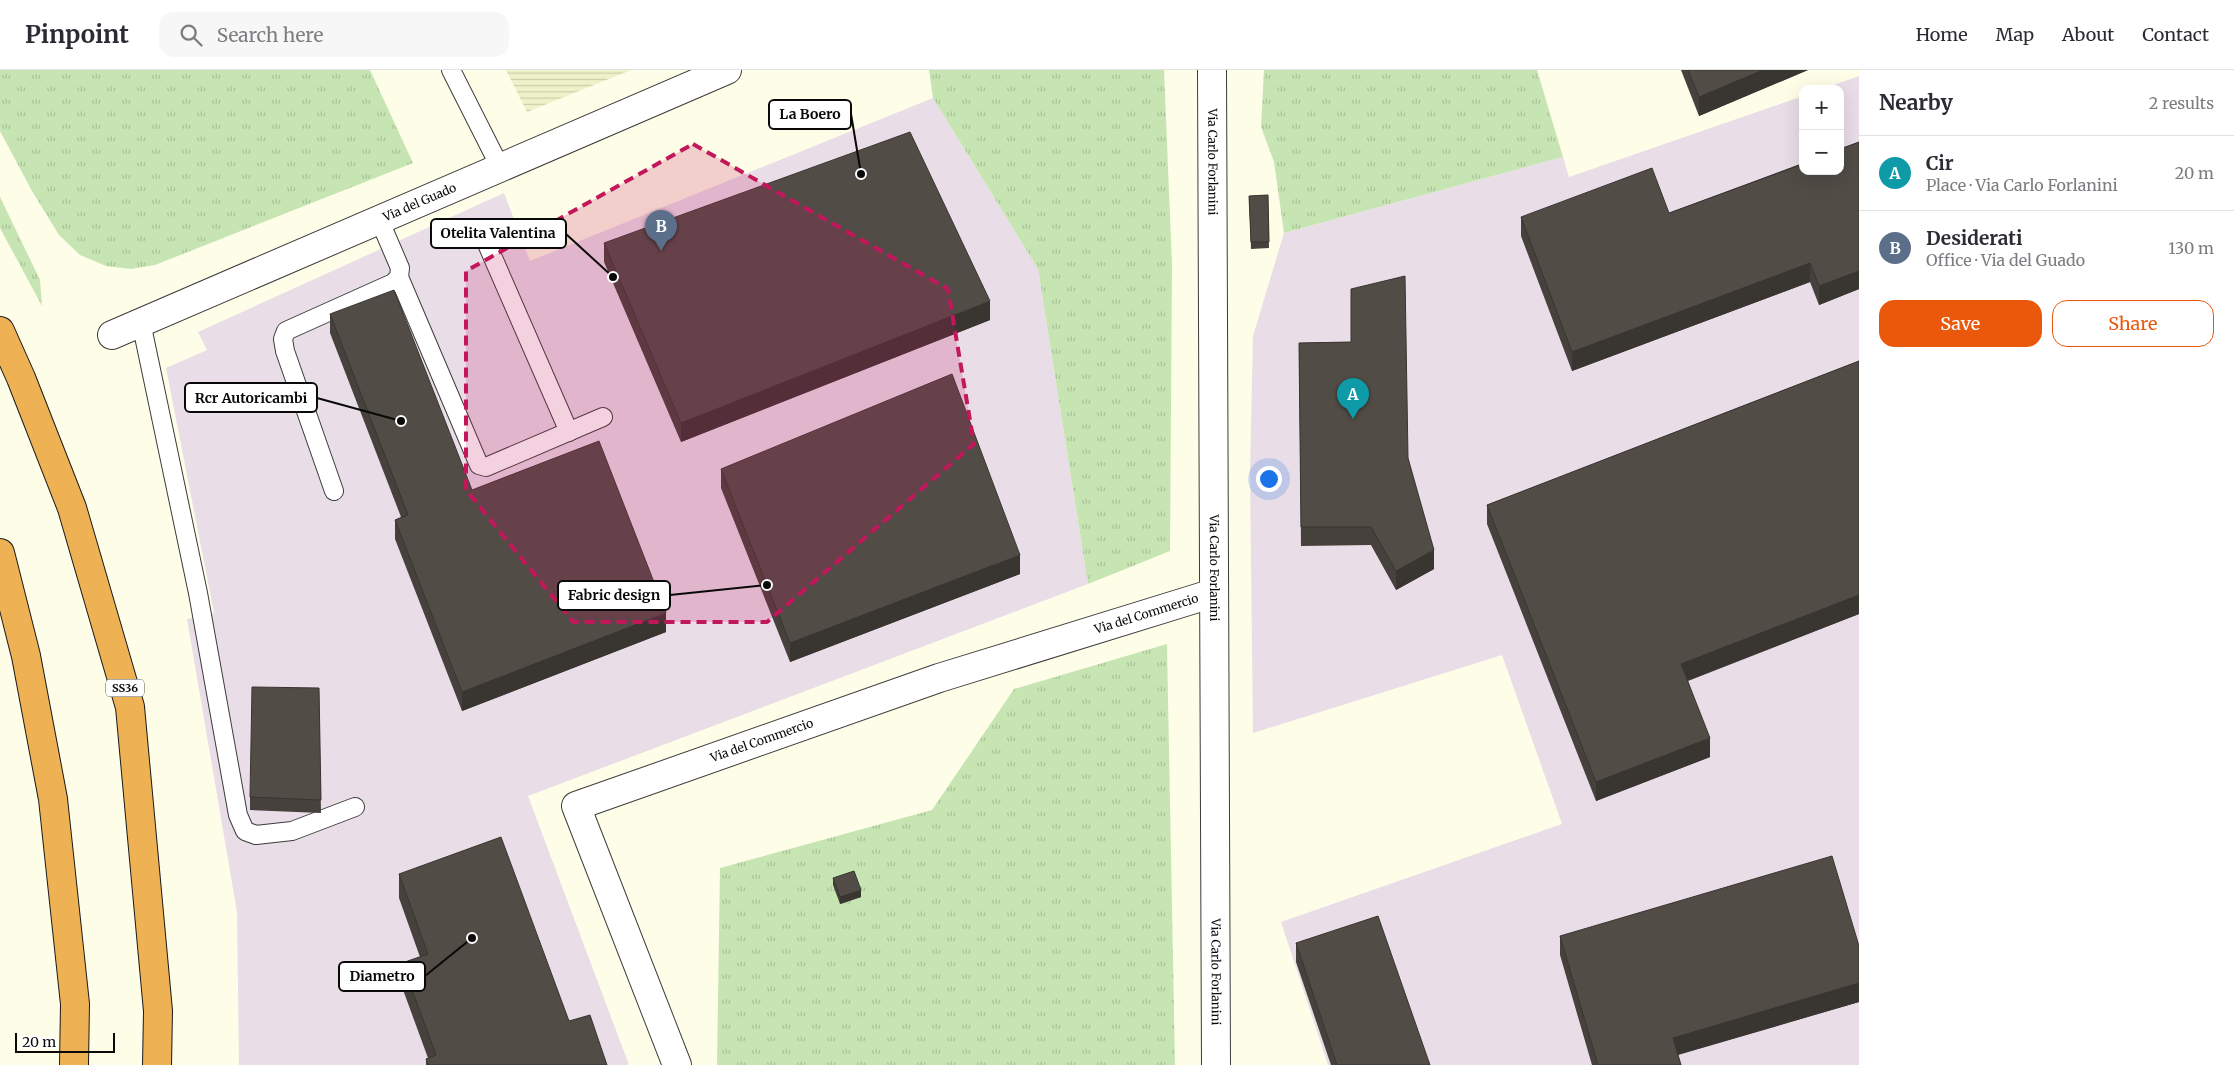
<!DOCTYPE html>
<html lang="en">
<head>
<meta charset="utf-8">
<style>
	body { margin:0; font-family:Merriweather,serif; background:#f7f7f7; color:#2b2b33 }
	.controls { position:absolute; right:15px; top:15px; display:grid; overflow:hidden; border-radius:10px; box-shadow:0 5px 20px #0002 }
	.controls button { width:45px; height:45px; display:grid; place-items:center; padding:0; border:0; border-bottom:1px solid #e1e1e2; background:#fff; color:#2b2b33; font:25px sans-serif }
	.scale { position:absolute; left:15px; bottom:12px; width:100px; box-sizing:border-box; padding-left:5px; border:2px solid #090909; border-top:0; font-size:14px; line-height:18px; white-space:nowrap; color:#090909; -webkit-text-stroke:4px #fff; paint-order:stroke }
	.you { position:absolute; left:1268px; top:408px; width:18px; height:18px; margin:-12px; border:4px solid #fff; border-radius:50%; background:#1a73e8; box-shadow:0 0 0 8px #1a73e833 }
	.badge { display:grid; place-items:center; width:32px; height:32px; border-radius:50%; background:#ea580c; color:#fff; font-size:16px; font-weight:700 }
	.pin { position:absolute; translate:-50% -41px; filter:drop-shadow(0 1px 2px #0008) }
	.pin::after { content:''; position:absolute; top:26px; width:18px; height:15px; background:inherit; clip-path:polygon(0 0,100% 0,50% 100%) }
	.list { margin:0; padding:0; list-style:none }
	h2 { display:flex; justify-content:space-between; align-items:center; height:65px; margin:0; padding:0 20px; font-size:21px }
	h2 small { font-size:16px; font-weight:400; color:#7c7c81 }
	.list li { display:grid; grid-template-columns:32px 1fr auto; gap:15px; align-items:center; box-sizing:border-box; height:75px; padding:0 20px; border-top:1px solid #e1e1e2 }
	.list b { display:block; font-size:19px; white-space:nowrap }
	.list p { margin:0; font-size:16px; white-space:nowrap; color:#7c7c81 }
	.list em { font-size:16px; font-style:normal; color:#7c7c81 }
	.actions { display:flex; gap:10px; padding:15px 20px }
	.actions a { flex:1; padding:11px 0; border:1px solid #ea580c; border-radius:15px; text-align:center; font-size:18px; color:#ea580c }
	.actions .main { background:#ea580c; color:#fff }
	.icon { flex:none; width:28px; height:28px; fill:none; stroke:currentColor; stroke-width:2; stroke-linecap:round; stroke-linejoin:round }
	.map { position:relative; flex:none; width:1859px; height:995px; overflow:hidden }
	header { display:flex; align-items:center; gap:30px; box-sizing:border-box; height:70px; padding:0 25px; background:#fff; border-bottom:1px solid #e1e1e2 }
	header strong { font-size:24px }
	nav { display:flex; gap:28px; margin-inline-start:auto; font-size:18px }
	.search { width:350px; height:45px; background:#f7f7f7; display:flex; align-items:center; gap:12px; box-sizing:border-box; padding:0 18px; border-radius:15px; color:#7c7c81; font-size:19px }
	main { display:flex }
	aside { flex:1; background:#fff }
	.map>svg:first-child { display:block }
</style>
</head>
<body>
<header>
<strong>Pinpoint</strong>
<div class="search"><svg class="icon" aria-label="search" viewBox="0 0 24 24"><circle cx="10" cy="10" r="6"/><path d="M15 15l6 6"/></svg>Search here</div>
<nav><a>Home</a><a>Map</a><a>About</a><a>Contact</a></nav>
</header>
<main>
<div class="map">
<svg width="1859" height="995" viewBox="0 0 1859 995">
	<defs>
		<pattern id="farmland-rules" width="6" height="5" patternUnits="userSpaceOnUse" patternTransform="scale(1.25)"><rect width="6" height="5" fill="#eff2c9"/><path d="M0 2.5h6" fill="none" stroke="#ccceab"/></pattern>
		<pattern id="grass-tufts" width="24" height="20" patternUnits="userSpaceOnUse" patternTransform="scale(1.25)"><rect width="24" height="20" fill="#c6e5b3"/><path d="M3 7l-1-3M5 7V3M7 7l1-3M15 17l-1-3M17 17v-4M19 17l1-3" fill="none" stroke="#a9c399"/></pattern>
	</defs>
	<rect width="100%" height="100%" fill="#fefde7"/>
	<!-- industrial -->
	<g fill="#e9dde8">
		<polygon points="1859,6 1859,995 1328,995 1281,852 1562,754 1502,585 1253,663 1250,403 1253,266 1284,163 1563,87 1569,107 1803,26 1803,101 1840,101 1840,19 1822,19"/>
		<polygon points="933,28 1038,199 1088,514 528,726 629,995 239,995 237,842 187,549 214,543 166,298 207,280 198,262 504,123 530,191"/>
	</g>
	<!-- farmland -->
	<polygon fill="url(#farmland-rules)" points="506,0 631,0 527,42"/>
	<!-- grass -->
	<g fill="url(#grass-tufts)">
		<polygon points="0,0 370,0 413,93 155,195 131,199 106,196 80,185 59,165 32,121 0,61"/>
		<polygon points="929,0 1164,0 1172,194 1170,481 1088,514 1038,199 933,28"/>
		<polygon points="1264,0 1537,0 1563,87 1284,163 1274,92 1261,57"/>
		<polygon points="0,127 40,210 42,236 0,158"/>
		<polygon points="1167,574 1175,995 717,995 720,798 932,740 1014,619"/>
	</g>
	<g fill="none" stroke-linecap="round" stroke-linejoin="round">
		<!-- lane casing -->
		<g stroke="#3c3c3c" stroke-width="20">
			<g id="lane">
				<polyline points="451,0 500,97"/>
				<polyline points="487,174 569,362"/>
				<polyline points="399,207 479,395 486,397 603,347"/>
				<polyline points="141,252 198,523 238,745 245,761 256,765 292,761 355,737"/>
				<polyline points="334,421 285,281 283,269 286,261 393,213 399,207 400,198 379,149"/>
			</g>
		</g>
		<!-- street casing -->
		<g stroke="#3c3c3c" stroke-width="30">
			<g id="street">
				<path id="s1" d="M1212 0 1216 995"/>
				<path id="s2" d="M112 265 727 0"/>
				<path id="s3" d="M677 995 576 736 939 608 1214 523"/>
			</g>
		</g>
		<!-- highway casing -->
		<g stroke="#1a1a1a" stroke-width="30">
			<g id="highway">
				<polyline points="0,261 21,308 72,438 130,637 158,941 157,995"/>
				<polyline points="0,483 26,586 53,729 75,934 74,995"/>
			</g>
		</g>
		<!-- lane -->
		<use href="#lane" stroke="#fff" stroke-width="18"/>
		<!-- street -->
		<use href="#street" stroke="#fff" stroke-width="28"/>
		<!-- highway -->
		<use href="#highway" stroke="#eeb255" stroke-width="28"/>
	</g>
	<!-- wall -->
	<g fill="#46413c">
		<polygon points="1681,0 1808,0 1699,46"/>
		<polygon points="1859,72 1859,219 1819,235 1810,212 1572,301 1521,166 1521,147 1669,143"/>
		<polygon points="1268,125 1269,178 1251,179 1249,126"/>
		<polygon points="604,173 990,250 681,372 604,192"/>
		<polygon points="330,244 472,420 666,562 462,641 395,469 395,450 401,447 330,263"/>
		<polygon points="1351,272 1408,388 1434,499 1396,520 1371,475 1301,476 1299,273"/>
		<polygon points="1859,291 1859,544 1688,611 1710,687 1596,731 1487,454 1487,435"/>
		<polygon points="721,399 1020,504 790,592 721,418"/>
		<polygon points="319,618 321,743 250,740 250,727"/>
		<polygon points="399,804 569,951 607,995 426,995 426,989 428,988 402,917 402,893 420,887 399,828"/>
		<polygon points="833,808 861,827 840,834 833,815"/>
		<polygon points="1560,866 1859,876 1859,932 1678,985 1681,995 1592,995 1560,885"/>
		<polygon points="1296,873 1430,995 1331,995 1296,892"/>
	</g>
	<!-- shaded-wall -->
	<g fill="#393531">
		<polygon points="1763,0 1808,0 1699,46 1699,27"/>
		<polygon points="1810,193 1810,212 1572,301 1572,282"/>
		<polygon points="1859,201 1859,219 1819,235 1819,216"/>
		<polygon points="990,231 990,250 681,372 681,353"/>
		<polygon points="1434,480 1434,499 1396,520 1396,501"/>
		<polygon points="1020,485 1020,504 790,592 790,573"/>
		<polygon points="1859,525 1859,544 1681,613 1681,594"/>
		<polygon points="666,543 666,562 462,641 462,622"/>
		<polygon points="1710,668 1710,687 1596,731 1596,712"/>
		<polygon points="861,820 861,827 840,834 840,827"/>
		<polygon points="1859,913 1859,932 1673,986 1673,968"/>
	</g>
	<!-- building -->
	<g fill="#514c46" stroke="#393531">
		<polygon points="1688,0 1763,0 1699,27"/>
		<polygon points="910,62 990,231 681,353 604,173"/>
		<polygon points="1859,72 1859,201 1819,216 1810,193 1572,282 1521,147 1652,98 1669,143 1803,94 1803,101 1840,101 1840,79"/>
		<polygon points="1268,125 1269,172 1251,172 1249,126"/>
		<polygon points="1405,206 1408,388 1434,480 1396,501 1371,457 1301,457 1299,273 1351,272 1351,219"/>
		<polygon points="394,220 472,420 599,371 666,543 462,622 395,450 408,445 330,244"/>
		<polygon points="1859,291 1859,525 1681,594 1710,668 1596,712 1487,435"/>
		<polygon points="952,304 1020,485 790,573 721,399"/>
		<polygon points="252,617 319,618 321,730 250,727"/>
		<polygon points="501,767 569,951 590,945 607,995 428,995 426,989 436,985 402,893 428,884 399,804"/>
		<polygon points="1832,786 1859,876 1859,913 1673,968 1681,995 1598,995 1560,866"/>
		<polygon points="854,801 861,820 840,827 833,808"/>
		<polygon points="1378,846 1430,995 1337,995 1296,873"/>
	</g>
	<!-- marked area -->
	<path fill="#c2185b" fill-opacity="0.2" stroke="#c2185b" stroke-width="4" stroke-dasharray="10 6" stroke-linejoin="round" d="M693 74 948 219 974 374 767 552H573L466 420V201Z"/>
	<g text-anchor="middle" stroke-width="5" stroke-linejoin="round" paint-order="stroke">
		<!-- shield labels -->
		<rect fill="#fff" stroke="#535353" stroke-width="1" x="106" y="609.5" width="38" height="17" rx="4"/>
		<g font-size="11" font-weight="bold" fill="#090909">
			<text x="125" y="622">SS36</text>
		</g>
		<!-- street labels -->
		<g font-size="12" fill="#090909" stroke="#fff">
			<text dy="4" stroke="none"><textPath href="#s1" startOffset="92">Via Carlo Forlanini</textPath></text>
			<text dy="4" stroke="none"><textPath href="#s2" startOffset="335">Via del Guado</textPath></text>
			<text dy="4" stroke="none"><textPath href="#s1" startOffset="498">Via Carlo Forlanini</textPath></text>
			<text dy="4" stroke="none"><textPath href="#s3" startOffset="880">Via del Commercio</textPath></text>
			<text dy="4" stroke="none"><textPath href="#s3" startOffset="475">Via del Commercio</textPath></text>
			<text dy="4" stroke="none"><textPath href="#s1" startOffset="902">Via Carlo Forlanini</textPath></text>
		</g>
	</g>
	<!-- callouts -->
	<path fill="none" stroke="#090909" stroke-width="2" d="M861 104L851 44M613 207L566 164M401 351L317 328M767 515L670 525M472 868L425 906"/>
	<g fill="#090909" stroke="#fff" stroke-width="2">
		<circle cx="861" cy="104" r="5"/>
		<circle cx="613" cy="207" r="5"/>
		<circle cx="401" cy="351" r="5"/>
		<circle cx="767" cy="515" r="5"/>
		<circle cx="472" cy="868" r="5"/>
	</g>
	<g fill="#fff" stroke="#090909" stroke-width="2">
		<rect x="769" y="30" width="82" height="29" rx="5"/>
		<rect x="431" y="149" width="135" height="29" rx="5"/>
		<rect x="185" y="313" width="132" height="29" rx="5"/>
		<rect x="558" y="511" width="112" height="29" rx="5"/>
		<rect x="339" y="892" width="86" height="29" rx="5"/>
	</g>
	<g font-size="14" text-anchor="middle" font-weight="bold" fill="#090909">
		<text x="810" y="49">La Boero</text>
		<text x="498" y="168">Otelita Valentina</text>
		<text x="251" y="333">Rcr Autoricambi</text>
		<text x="614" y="530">Fabric design</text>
		<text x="382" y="911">Diametro</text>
	</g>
</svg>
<div class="controls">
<button>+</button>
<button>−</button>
</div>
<div class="scale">20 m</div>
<div class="you"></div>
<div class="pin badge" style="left:1353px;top:349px;background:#0f9aa8">A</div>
<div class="pin badge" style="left:661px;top:181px;background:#5c6f8a">B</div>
</div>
<aside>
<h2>Nearby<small>2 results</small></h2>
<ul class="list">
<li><span class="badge" style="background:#0f9aa8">A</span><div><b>Cir</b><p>Place · Via Carlo Forlanini</p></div><em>20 m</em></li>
<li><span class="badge" style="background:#5c6f8a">B</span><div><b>Desiderati</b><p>Office · Via del Guado</p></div><em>130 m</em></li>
</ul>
<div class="actions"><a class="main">Save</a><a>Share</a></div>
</aside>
</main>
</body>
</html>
